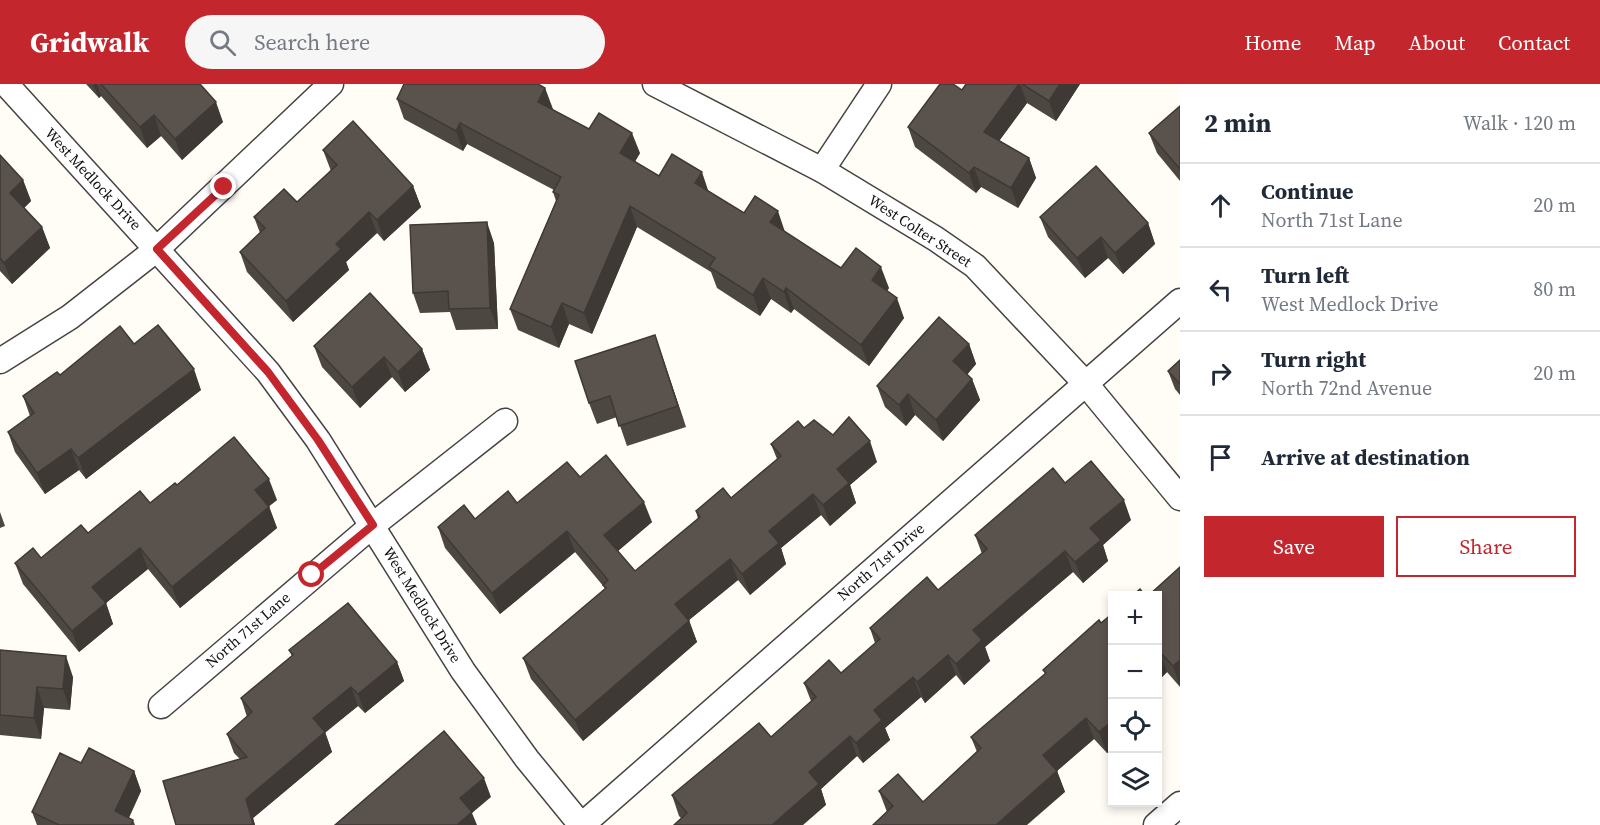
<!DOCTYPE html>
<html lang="en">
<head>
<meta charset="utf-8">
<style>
	body { margin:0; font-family:"Source Serif 4",serif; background:#f6f6f7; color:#1f2937 }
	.controls { position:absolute; right:18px; bottom:18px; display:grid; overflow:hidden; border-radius:0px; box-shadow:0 3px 9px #0003 }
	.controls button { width:54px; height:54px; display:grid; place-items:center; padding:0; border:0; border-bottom:2px solid #e0e1e3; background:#fff; color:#1f2937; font:30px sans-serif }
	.stop { position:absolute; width:18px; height:18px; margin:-14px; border:4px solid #c4262e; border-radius:50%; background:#fff }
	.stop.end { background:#c4262e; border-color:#fff; box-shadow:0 2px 6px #0008 }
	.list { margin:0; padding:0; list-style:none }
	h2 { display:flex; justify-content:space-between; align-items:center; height:78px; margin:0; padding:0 24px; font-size:26px }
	h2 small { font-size:20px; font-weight:400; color:#747a83 }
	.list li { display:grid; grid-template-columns:39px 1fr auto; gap:18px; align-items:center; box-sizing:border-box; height:84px; padding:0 24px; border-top:2px solid #e0e1e3 }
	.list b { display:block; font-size:22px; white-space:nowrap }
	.list p { margin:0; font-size:20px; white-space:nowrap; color:#747a83 }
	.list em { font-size:20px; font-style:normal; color:#747a83 }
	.actions { display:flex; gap:12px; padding:18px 24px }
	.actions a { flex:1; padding:14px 0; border:2px solid #c4262e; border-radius:0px; text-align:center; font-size:21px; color:#c4262e }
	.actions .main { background:#c4262e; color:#fff }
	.icon { flex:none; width:33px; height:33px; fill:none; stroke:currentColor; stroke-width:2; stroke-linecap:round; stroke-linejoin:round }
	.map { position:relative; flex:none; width:1180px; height:741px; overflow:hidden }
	header { display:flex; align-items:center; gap:36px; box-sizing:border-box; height:84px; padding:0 30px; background:#c4262e; color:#fff }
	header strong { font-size:28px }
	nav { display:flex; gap:33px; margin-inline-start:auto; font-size:21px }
	.search { width:420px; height:54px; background:#f6f6f7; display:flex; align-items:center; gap:15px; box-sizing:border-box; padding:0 21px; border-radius:33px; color:#747a83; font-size:22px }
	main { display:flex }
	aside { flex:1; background:#fff }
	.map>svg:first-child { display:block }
</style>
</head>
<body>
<header>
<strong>Gridwalk</strong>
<div class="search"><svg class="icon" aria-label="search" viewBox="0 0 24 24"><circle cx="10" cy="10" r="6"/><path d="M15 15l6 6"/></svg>Search here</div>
<nav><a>Home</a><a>Map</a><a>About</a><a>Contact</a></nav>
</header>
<main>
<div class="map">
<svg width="1180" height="741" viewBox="0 0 1180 741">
	<rect width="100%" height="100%" fill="#fffdf5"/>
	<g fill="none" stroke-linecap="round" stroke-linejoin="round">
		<!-- street casing -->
		<g stroke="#444" stroke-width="27">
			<g id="street">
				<polyline points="6,0 268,288 318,356 463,587 527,675 581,741"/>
				<polyline points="655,0 822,86 936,155 975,182 1086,300 1180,414"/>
				<polyline points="822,86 879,0"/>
				<polyline points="0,277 70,233 157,165 331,0"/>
				<polyline points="161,622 373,441 505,337"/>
				<polyline points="582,741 1180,217"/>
				<polyline points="1156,741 1180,720"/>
			</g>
		</g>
		<!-- street -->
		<use href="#street" stroke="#fff" stroke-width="24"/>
	</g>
	<!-- wall -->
	<g fill="#4d4742">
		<polygon points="86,0 200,0 223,38 182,76 161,52 147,64 101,12 99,14"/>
		<polygon points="966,0 1080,0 1056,37 1027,19 999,57 1029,74 1036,94 1018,124 981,103 976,109 915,63 908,43 962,6"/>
		<polygon points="545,4 552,25 589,45 640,69 635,77 659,92 709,108 744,129 785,148 841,184 889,204 887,207 904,234 869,282 794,225 791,229 771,215 760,232 717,204 711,188 637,143 592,250 569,240 559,264 518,246 510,225 556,117 553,108 554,106 467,60 463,67 404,35 397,15"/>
		<polygon points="1180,22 1180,97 1157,69 1149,49"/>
		<polygon points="323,66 413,102 421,123 384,157 377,149 346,178 349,186 293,238 247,188 240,168 260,149 254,133 297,118 331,87"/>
		<polygon points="0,71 23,96 31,117 24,124 42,143 50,164 12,200 0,187"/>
		<polygon points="1040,133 1148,139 1155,160 1123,190 1108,174 1085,194 1048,153"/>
		<polygon points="494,159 498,245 456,246 450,228 420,229 413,209"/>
		<polygon points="655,251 686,343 627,362 617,333 597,340 589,319"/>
		<polygon points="134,260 201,306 86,395 79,386 45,410 15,368 8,348 30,332 23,312 60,291"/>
		<polygon points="969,260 976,280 967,291 972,295 980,316 943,357 915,331 906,342 885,323 877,302"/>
		<polygon points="314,262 422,265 430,286 405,308 392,293 360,324 322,283"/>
		<polygon points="1180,276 1180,311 1175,305 1168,287"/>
		<polygon points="804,344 833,351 877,378 850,401 856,419 830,442 821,431 781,464 786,480 750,511 738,496 689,536 697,558 583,657 531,595 523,574 605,505 604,503 575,468 500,530 445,464 438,443 475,435 517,419 580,393 652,438 618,467 635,487 698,435 696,427 731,414 777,375 771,360"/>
		<polygon points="1065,399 1131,436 1103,461 1108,477 1083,499 1073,488 985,563 990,577 964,601 956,591 925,619 921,613 885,644 890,656 863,679 857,672 821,705 826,721 681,734 679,732 672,711 771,653 811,617 804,599 841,589 875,559 870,544 938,506 982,470 975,451"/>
		<polygon points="177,401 277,416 269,422 277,444 180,524 148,485 106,519 113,540 79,568 23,500 15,479 41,474 88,449 150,419"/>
		<polygon points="0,428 5,442 0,444"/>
		<polygon points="1180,483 1180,603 1167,588 1158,597 1158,512"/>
		<polygon points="1113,529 1113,664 1107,669 1094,655 1057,687 1065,708 887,728 879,707 923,718 977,668 971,653 1045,590 1043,586"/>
		<polygon points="0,566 73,593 70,626 44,624 41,655 0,651"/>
		<polygon points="289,566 397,578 404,597 365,629 358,622 325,648 332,668 253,734 255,741 176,741 240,675 234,669 227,650 247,633 241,614 292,572"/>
		<polygon points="81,679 134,687 141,707 129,734 133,736 135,741 37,741 32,728"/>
	</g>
	<!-- shaded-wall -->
	<g fill="#3f3936">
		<polygon points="93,0 97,0 101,12 99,14"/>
		<polygon points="1019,0 1020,0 1027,19 991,68 984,48"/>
		<polygon points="1060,0 1080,0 1056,37 1049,17"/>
		<polygon points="545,4 553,25 545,38 538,18"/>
		<polygon points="216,18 223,38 182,76 175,55"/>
		<polygon points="154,31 161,52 147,64 140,43"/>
		<polygon points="460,39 467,60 463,67 456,47"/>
		<polygon points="632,49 640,69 628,90 620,69"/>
		<polygon points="1029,74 1036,94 1018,124 1011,104"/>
		<polygon points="974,83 981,103 976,109 969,89"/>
		<polygon points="702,88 709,109 695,99"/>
		<polygon points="23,96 31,117 18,130 10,109"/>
		<polygon points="413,102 421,123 384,157 377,136"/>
		<polygon points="630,122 637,143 592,250 584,229"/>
		<polygon points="778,127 785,148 770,138"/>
		<polygon points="369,128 377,149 346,178 349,186 293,238 286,217 336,160"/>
		<polygon points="487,138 494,159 498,245 490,224"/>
		<polygon points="1148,139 1155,160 1123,190 1115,169"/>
		<polygon points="42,143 50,164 12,200 4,179"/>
		<polygon points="1101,153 1108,174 1085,194 1077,174"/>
		<polygon points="881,183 889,204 880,216 872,196"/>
		<polygon points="763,194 771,215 760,232 753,211"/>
		<polygon points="786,204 794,225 791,229 784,208"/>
		<polygon points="897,214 904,234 869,282 861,261"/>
		<polygon points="562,219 569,240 559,264 551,243"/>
		<polygon points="655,251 662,272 686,343 678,322"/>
		<polygon points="969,260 976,280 960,298 953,277"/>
		<polygon points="422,265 430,286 405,308 398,288"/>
		<polygon points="384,273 392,293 360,324 352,303"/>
		<polygon points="194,285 201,306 86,395 78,374"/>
		<polygon points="972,295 980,316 943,357 936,336"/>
		<polygon points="908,310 915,331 906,342 899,321"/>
		<polygon points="870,357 877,378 850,401 856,419 830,442 823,421 837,385"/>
		<polygon points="71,365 79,386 45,410 37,389"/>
		<polygon points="269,395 277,416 263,427 255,406"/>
		<polygon points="813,410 821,431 781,464 786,480 750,511 742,490 769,447"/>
		<polygon points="1124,416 1131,436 1103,461 1108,477 1083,499 1075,478 1090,444"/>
		<polygon points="644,418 652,438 612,472 604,451"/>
		<polygon points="269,423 277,444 180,524 172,503"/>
		<polygon points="567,447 575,468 500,530 492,509"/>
		<polygon points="140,464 148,485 106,519 113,540 79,568 72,547 92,503"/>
		<polygon points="1065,467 1073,488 985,563 990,577 964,601 956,580 973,546"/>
		<polygon points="730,475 738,496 683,541 675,520"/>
		<polygon points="689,537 697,558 583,657 575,636"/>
		<polygon points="1159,567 1167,588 1158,597 1158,569"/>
		<polygon points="948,571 956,591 925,619 917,598"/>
		<polygon points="66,572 73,593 70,626 63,605"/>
		<polygon points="1180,576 1180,602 1173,582"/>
		<polygon points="397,578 404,597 365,629 358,610"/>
		<polygon points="913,593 921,613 885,644 890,656 863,679 856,659 874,626"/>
		<polygon points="37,603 44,624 41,655 34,634"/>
		<polygon points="351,603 358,622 320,653 313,634"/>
		<polygon points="1086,634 1094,655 1051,692 1043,671"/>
		<polygon points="1113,636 1113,664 1107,669 1099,648"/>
		<polygon points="325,648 332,668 253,734 255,741 253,741 246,715"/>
		<polygon points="850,652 857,672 821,705 826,721 803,741 772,741 809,688"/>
		<polygon points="134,687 141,707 125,741 115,727"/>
		<polygon points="1057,687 1065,708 1027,741 996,741"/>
		<polygon points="484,694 491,713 472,729 477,741 457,741 460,714"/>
	</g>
	<!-- building -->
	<g fill="#5a524d" stroke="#3f3936" stroke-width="1.5">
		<polygon points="101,0 200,0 216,18 175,55 154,31 140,43"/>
		<polygon points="404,0 538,0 545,4 538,18 589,45 599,29 632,49 620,69 659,92 672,70 702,88 695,99 744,129 755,112 778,127 770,138 841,184 856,164 881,183 872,196 897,214 861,261 786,204 784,208 763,194 753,211 709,183 715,174 630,122 584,229 562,219 551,243 510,225 559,111 553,108 561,93 460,39 456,47 397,15"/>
		<polygon points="940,0 953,0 962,6 966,0 1019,0 984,48 1029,74 1011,104 974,83 969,89 908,43"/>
		<polygon points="1022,0 1060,0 1049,17"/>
		<polygon points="1180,22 1180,85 1149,49"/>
		<polygon points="353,37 413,102 377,136 369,128 336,160 341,165 286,217 240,168 265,144 254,133 284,105 297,118 337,81 323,66"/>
		<polygon points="0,71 23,96 10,109 42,143 4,179 0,174"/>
		<polygon points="1096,82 1148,139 1115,169 1101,153 1077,174 1040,133"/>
		<polygon points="487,138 490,224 449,225 448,207 413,209 410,141"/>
		<polygon points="370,209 422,265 398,288 384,273 352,303 314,262"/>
		<polygon points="939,233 969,260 953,277 972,295 936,336 908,310 899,321 877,302"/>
		<polygon points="158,241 194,285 78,374 71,365 37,389 8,348 34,329 23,312 57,288 60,291 120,242 134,260"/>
		<polygon points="655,251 678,322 619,342 610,312 589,319 575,277"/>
		<polygon points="1180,276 1180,300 1168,287"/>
		<polygon points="849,333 870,357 837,385 849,399 823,421 813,410 769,447 779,459 742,490 730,475 675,520 689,537 575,636 523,574 606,504 603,501 608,496 567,447 492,509 438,443 464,421 475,435 508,407 517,419 567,378 580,393 606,371 644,418 604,451 635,487 700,433 696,427 723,404 731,414 781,372 771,360 798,337 804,344 814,336 833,351"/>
		<polygon points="234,353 269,395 255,406 269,423 172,503 140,464 92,503 106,519 72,547 15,479 33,464 41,474 81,441 88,449 140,407 150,419 175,399 177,401"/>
		<polygon points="1091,377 1124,416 1090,444 1101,456 1075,478 1065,467 973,546 982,556 956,580 948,571 917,598 913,593 874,626 882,636 856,659 850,652 809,688 819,700 772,741 674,741 687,729 672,711 759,639 771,653 816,613 804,599 829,576 841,589 880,555 870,544 927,493 938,506 987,465 975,451 1053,384 1065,399"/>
		<polygon points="1180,483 1180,576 1173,582 1159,567 1158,569 1158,512 1148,512"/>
		<polygon points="1140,505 1145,512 1132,512"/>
		<polygon points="348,519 397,578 358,610 351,603 313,634 325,648 246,715 253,740 249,741 176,741 163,697 247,673 227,650 252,628 241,614 293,571 289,566"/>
		<polygon points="1113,529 1113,636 1099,648 1086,634 1043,671 1057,687 996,741 873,741 893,722 879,707 898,690 923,718 981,664 971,653 1046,589 1043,586 1099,536 1101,539"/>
		<polygon points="0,566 66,572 63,605 37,603 34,634 0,631"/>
		<polygon points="444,647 484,694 460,714 472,728 457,741 335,741"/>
		<polygon points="89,664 134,687 115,727 133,736 131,741 59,741 32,728 60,669 81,679"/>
	</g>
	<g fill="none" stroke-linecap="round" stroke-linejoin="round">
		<!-- route -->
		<polyline stroke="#c4262e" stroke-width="8" points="224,103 157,165 268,288 318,356 373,441 312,491"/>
	</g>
	<g text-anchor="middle" stroke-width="6" stroke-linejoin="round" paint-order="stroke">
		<!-- street labels -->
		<g font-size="15" fill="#111" stroke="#fff">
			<text transform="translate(93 95) rotate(47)" y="5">West Medlock Drive</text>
			<text transform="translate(920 147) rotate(33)" y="5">West Colter Street</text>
			<text transform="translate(881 478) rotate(-41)" y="5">North 71st Drive</text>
			<text transform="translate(422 521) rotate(58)" y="5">West Medlock Drive</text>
			<text transform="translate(248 546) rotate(-41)" y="5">North 71st Lane</text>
		</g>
	</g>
</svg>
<div class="controls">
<button>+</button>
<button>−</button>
<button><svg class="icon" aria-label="locate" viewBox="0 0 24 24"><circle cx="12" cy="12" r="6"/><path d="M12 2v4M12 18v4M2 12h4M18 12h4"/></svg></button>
<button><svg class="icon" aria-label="layers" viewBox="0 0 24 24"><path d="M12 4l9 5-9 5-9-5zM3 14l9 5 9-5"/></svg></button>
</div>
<div class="stop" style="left:312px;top:491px"></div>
<div class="stop end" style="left:224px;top:103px"></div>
</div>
<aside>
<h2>2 min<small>Walk · 120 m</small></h2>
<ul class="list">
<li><svg class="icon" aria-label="ahead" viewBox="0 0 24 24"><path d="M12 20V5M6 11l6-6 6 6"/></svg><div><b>Continue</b><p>North 71st Lane</p></div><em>20 m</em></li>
<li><svg class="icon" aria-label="left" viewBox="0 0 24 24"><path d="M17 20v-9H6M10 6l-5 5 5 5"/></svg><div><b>Turn left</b><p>West Medlock Drive</p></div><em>80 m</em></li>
<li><svg class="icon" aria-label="right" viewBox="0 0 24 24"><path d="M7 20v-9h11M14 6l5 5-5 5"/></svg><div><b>Turn right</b><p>North 72nd Avenue</p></div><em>20 m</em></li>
<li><svg class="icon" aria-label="arrive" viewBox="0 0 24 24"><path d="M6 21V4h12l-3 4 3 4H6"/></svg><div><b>Arrive at destination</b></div></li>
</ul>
<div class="actions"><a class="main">Save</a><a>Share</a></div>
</aside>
</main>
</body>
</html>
